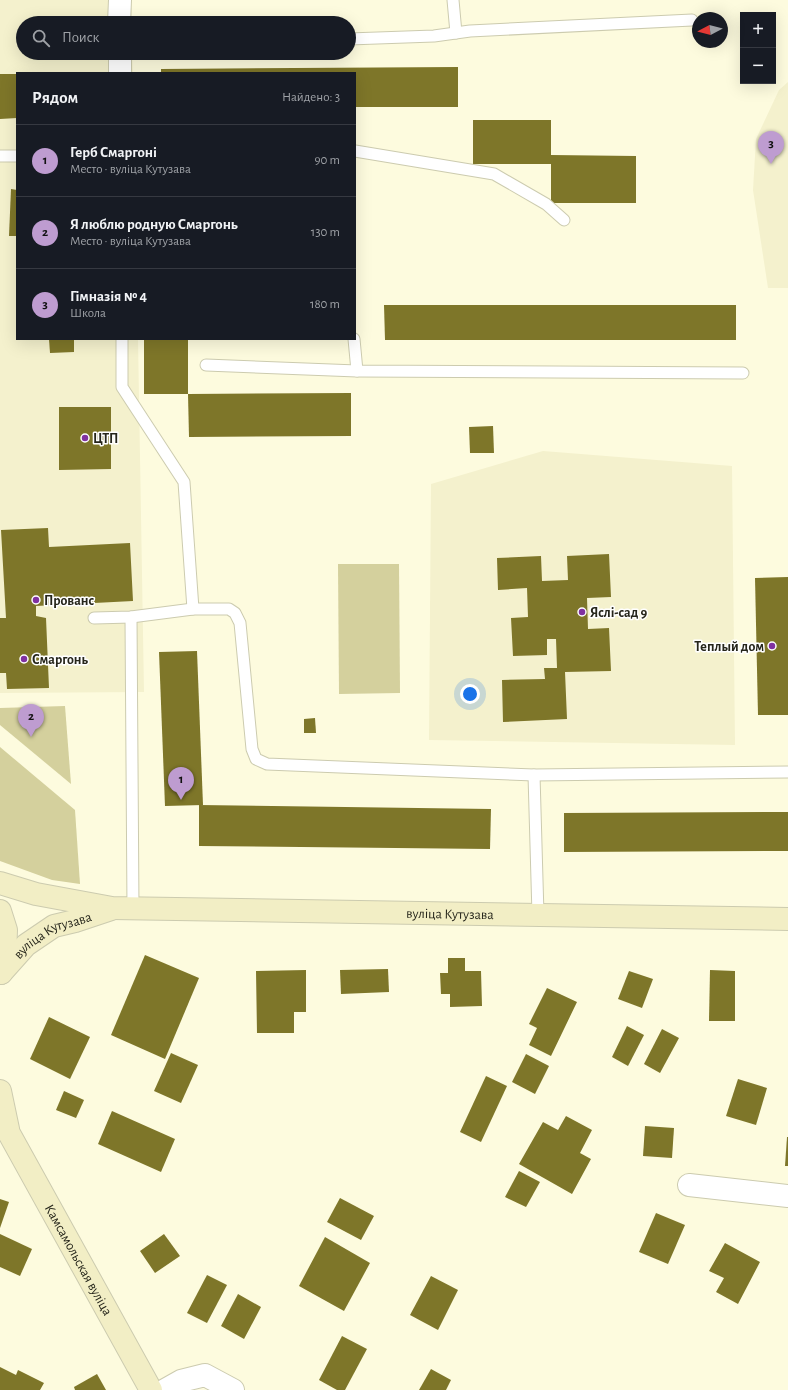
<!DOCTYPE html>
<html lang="ru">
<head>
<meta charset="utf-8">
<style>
	body { margin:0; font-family:"Alegreya Sans",sans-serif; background:#20242c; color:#f1f3f6 }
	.controls { position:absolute; right:12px; top:12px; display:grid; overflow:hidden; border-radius:0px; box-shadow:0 4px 16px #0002 }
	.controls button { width:36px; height:36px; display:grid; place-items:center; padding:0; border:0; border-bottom:1px solid #363941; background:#171b24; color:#f1f3f6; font:20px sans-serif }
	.compass { position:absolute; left:692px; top:12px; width:36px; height:36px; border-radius:50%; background:#171b24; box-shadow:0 4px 16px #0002; rotate:263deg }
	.you { position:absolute; left:470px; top:694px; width:14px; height:14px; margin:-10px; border:3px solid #fff; border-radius:50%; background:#1a73e8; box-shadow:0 0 0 6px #1a73e833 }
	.badge { display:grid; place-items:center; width:26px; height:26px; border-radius:50%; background:#be9cd0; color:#111; font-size:13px; font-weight:700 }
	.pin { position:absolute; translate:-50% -33px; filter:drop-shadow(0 1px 2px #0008) }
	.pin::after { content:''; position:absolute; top:21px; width:14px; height:12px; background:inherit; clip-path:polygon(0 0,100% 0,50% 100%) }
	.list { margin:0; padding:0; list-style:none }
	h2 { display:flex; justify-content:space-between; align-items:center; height:52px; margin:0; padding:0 16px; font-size:17px }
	h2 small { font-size:13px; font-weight:400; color:#9ea1a6 }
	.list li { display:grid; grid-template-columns:26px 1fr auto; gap:12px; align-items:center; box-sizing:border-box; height:72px; padding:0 16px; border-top:1px solid #363941 }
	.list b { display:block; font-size:15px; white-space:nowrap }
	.list p { margin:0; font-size:13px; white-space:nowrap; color:#9ea1a6 }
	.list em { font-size:13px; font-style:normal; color:#9ea1a6 }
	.icon { flex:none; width:22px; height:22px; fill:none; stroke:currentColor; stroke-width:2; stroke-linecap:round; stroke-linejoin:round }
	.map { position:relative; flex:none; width:788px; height:1390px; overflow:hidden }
	.search { position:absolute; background:#171b24; box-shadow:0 4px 16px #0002; left:16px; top:16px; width:340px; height:44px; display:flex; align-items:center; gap:10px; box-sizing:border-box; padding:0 14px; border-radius:22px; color:#9ea1a6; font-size:15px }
	.panel { position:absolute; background:#171b24; box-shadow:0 4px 16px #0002; left:16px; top:72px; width:340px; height:268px; border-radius:0px }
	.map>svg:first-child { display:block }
</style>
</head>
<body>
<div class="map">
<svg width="788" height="1390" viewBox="0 0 788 1390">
	<rect width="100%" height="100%" fill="#fdfbde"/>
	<!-- built -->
	<g fill="#f4f1cd">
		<polygon points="0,0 131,0 132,23 23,23 23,53 132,53 133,73 17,73 17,339 138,339 144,692 0,693"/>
		<polygon points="788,82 788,288 768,288 753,190 756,139 779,90"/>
		<polygon points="543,451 732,466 735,745 429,740 431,484"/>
	</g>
	<!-- green -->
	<g fill="#d4d09d">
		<polygon points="338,564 399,564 400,693 339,694"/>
		<polygon points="65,706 71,784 0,725 0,708"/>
		<polygon points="0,747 75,810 80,884 52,880 0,861"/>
	</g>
	<!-- building -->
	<g fill="#7e7629">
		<polygon points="458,67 458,107 355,107 355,73 161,73 161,69"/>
		<polygon points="0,74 17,74 17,118 0,119"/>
		<polygon points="473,120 551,120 551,155 636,156 636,203 551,203 551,164 473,164"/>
		<polygon points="11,189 17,190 17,236 9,236"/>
		<polygon points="384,305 736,305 736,340 385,340"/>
		<polygon points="49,339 74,339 74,352 50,353"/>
		<rect x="144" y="339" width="44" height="55"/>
		<polygon points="351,393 351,436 189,437 188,394"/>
		<polygon points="59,407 111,407 111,469 59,470"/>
		<polygon points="493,426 494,453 470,453 469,427"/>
		<polygon points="48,528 49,547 130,543 133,601 36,606 36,616 46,618 49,688 7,689 6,673 0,673 0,618 6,618 1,530"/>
		<polygon points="609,554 611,597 587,598 588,629 609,628 611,671 565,672 567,719 503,722 502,680 545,679 544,668 557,668 556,639 547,639 547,655 513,656 511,618 528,617 527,588 498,590 497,558 541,556 542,581 568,580 567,556"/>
		<polygon points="788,577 788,715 758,715 755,578"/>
		<polygon points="197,651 203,805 165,806 159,652"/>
		<polygon points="315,718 316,733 304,733 304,719"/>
		<polygon points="199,805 491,809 490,849 199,846"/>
		<polygon points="788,812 788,851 564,852 564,813"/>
		<polygon points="145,955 199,978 165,1059 111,1035"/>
		<polygon points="448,958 465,958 465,971 481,971 482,1006 450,1007 450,994 441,994 440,973 448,973"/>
		<polygon points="388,969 389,992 341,994 340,970"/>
		<polygon points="306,970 306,1012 294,1012 294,1033 257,1033 256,971"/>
		<polygon points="710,970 735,971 735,1021 709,1021"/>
		<polygon points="629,971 653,979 642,1008 618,999"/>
		<polygon points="547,988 577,1002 551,1056 529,1045 537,1028 529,1024"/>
		<polygon points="49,1017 90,1037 70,1079 30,1059"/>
		<polygon points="627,1026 644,1035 628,1066 612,1057"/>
		<polygon points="662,1029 679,1038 660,1073 644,1064"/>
		<polygon points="171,1053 198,1065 181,1103 154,1091"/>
		<polygon points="526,1054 549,1066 535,1094 512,1082"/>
		<polygon points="486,1076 507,1086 481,1142 460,1132"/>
		<polygon points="738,1079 767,1088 756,1125 726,1116"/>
		<polygon points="64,1091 84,1100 76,1118 56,1110"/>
		<polygon points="112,1111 175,1139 161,1172 98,1144"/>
		<polygon points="566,1116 592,1130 580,1153 591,1159 572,1194 519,1164 543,1122 558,1130"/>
		<polygon points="645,1126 674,1128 672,1158 643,1156"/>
		<polygon points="787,1137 788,1137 788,1166 785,1166"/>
		<polygon points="519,1171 540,1182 526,1207 505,1197"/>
		<polygon points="340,1198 374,1216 361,1240 327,1222"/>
		<polygon points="0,1199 9,1202 0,1228"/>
		<polygon points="656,1213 685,1225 668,1264 639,1252"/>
		<polygon points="0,1234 32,1249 20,1276 0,1267"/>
		<polygon points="164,1234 180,1256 155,1273 140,1251"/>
		<polygon points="325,1237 370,1263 344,1311 299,1286"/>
		<polygon points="725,1243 760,1262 738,1304 716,1292 724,1278 709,1271"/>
		<polygon points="207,1275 227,1285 207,1323 187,1313"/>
		<polygon points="431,1276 458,1290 438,1330 410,1315"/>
		<polygon points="238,1294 261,1307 244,1339 221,1326"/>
		<polygon points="342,1336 367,1349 345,1390 337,1390 319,1380"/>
		<polygon points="0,1367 16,1375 18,1370 44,1383 40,1390 0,1390"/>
		<polygon points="431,1369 451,1380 446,1390 419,1390"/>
		<polygon points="97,1374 106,1390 75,1390 74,1387"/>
	</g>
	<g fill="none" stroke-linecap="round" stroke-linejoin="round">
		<!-- service casing -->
		<g stroke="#cccbaf" stroke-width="13">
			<g id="service">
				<polyline points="453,0 456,33"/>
				<polyline points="349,39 434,36 470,31 692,20"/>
				<polyline points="355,151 494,174 546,204 564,220"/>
				<polyline points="0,156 17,156"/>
				<polyline points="122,339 122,387 184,482 193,609"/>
				<polyline points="354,339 357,371"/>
				<polyline points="206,365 357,371 743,373"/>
				<polyline points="131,617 133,909"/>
				<polyline points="94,618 131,617 193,609 229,609 235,613 240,623 252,749 256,759 267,764 534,775 788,772"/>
				<polyline points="534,775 538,915"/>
			</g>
		</g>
		<!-- minor casing -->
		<g stroke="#cccbaf" stroke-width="24">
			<g id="minor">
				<polyline points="119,23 120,0"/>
				<polyline points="120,53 120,73"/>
				<polyline points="689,1185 788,1196"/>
				<polyline points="165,1390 181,1381 205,1375 233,1390"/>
			</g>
		</g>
		<!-- secondary casing -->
		<g stroke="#cccbaf" stroke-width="24">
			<g id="secondary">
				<path id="s1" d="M0 883 36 894 112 908 788 919"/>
				<polyline points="0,911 6,930 5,955 1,973"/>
				<path id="s2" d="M1 973 26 945 54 926 75 921 111 909"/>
				<polyline points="0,1091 8,1129"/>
				<path id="s3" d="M0 1117 151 1390"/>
			</g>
		</g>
		<!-- service -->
		<use href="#service" stroke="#fff" stroke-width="11"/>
		<!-- minor -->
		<use href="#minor" stroke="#fff" stroke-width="22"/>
		<!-- secondary -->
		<use href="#secondary" stroke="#f2eec5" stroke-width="22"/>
	</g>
	<!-- markers -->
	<g fill="#8031a1" stroke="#fff" stroke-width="1.5">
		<circle cx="85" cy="438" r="4"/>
		<circle cx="36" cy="600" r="4"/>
		<circle cx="582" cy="612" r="4"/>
		<circle cx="772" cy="646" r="4"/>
		<circle cx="24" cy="659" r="4"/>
	</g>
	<g text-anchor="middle" stroke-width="3" stroke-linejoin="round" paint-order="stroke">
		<!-- poi labels -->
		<g font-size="14" font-weight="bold" fill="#26261b" stroke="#fff" text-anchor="start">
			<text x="93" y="443">ЦТП</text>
			<text x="44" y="605">Прованс</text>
			<text x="590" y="617">Яслі-сад 9</text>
			<text x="764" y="651" text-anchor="end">Теплый дом</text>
			<text x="32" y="664">Смаргонь</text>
		</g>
		<!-- street labels -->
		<g font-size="14" fill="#26261b" stroke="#fff">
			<text dy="5" stroke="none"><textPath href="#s1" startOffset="453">вуліца Кутузава</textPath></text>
			<text dy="5" stroke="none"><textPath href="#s2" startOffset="66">вуліца Кутузава</textPath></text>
			<text dy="5" stroke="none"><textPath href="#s3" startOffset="163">Камсамольская вуліца</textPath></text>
		</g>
	</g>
</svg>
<div class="controls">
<button>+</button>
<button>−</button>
</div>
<svg class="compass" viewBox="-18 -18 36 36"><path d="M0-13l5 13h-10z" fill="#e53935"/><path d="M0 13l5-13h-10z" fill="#9ea1a6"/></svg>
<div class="you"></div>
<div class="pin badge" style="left:181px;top:800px">1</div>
<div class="pin badge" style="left:31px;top:737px">2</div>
<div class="pin badge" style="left:771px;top:164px">3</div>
<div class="search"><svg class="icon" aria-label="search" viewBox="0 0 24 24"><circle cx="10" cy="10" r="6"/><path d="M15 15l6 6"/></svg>Поиск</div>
<section class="panel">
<h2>Рядом<small>Найдено: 3</small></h2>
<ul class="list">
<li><span class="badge">1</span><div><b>Герб Смаргоні</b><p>Место · вуліца Кутузава</p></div><em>90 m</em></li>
<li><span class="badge">2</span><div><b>Я люблю родную Смаргонь</b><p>Место · вуліца Кутузава</p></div><em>130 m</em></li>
<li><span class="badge">3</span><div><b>Гімназія № 4</b><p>Школа</p></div><em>180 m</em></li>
</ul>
</section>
</div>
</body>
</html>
